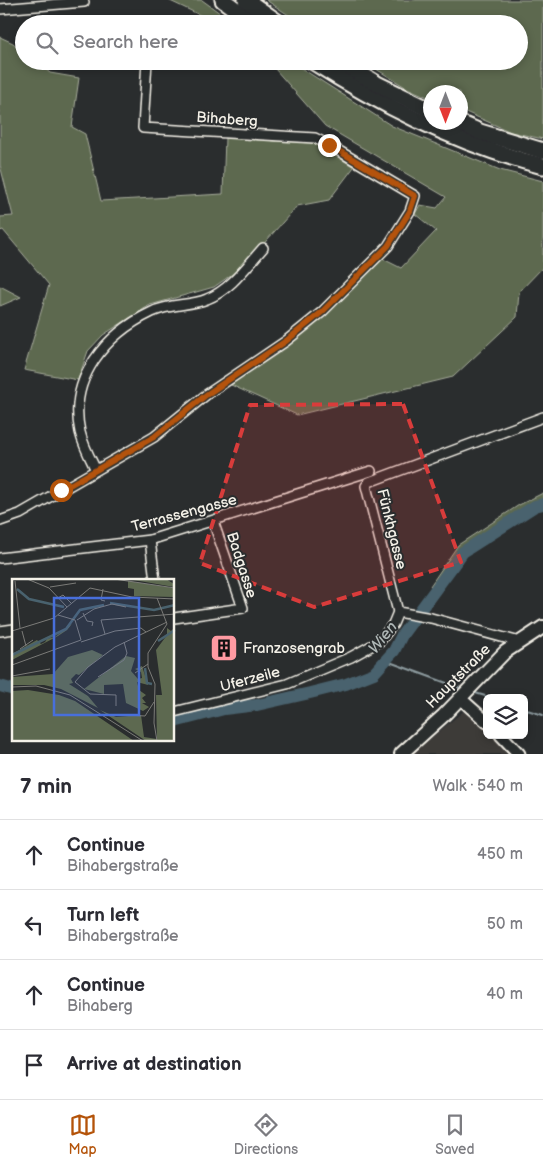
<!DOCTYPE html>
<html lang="en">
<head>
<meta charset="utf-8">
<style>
	body { margin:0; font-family:"Balsamiq Sans",sans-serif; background:#f7f7f7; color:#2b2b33 }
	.controls { position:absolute; right:15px; bottom:15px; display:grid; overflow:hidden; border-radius:8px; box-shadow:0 2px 8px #0003 }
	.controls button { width:45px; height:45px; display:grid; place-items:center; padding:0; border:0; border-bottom:1px solid #e1e1e2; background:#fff; color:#2b2b33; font:25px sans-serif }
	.compass { position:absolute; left:423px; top:85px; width:45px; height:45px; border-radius:50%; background:#fff; box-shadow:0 2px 8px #0003; rotate:180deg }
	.stop { position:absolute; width:15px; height:15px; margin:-11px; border:4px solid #b45309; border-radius:50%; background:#fff }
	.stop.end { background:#b45309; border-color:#fff; box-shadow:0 1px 5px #0008 }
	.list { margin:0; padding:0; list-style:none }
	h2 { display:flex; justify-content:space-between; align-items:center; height:65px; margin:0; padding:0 20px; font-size:21px }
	h2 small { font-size:16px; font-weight:400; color:#7c7c81 }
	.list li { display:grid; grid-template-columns:32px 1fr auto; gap:15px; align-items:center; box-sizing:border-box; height:70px; padding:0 20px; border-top:1px solid #e1e1e2 }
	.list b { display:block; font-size:19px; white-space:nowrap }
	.list p { margin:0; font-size:16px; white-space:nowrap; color:#7c7c81 }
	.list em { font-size:16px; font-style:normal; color:#7c7c81 }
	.icon { flex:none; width:28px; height:28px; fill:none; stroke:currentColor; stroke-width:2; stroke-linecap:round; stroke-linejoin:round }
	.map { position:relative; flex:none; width:543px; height:754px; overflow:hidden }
	.search { position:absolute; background:#fff; box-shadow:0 2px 8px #0003; left:15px; right:15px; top:15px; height:55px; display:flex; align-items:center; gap:12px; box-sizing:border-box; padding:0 18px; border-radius:28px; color:#7c7c81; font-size:19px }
	.sheet { height:345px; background:#fff }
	nav { display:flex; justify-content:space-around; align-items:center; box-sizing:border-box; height:70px; border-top:1px solid #e1e1e2; background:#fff; font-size:14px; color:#7c7c81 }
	nav a { display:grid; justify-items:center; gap:2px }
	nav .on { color:#b45309 }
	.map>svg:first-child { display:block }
</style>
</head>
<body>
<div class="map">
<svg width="543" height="754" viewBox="0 0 543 754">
	<rect width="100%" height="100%" fill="#2a2d2e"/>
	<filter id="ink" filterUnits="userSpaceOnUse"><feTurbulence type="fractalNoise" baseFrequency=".02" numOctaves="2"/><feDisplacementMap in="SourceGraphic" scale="10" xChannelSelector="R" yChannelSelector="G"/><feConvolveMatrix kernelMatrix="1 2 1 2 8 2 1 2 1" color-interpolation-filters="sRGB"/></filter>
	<g filter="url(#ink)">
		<!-- built -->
		<polygon fill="#3e3b39" points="466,709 487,728 487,735 494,735 513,754 412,754"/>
		<!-- green -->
		<g fill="#5d6950" stroke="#a8ad9c">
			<polygon points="168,0 202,0 235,24 219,24"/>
			<polygon points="266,0 543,0 543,139 511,132 461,110 460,92 430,92 430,98 407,88 363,61 519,61 519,24 302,24"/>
			<polygon points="0,37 13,43 24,52 24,61 36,61 50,73 79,78 72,127 85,134 101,201 223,194 225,138 315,143 354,167 329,200 297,206 245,265 214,287 150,305 103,335 88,351 78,380 24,370 49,285 3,230 0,231 0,217 13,216 0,165"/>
			<polygon points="268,61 290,61 392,126 500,170 543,181 543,267 519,292 517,317 453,377 297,415 231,385 328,313 383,259 401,268 436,231 415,214 420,205 437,208 446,197 325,126"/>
			<polygon points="0,286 21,297 0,306"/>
			<polygon points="543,493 543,502 534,505 464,548 436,585 430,586 458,545 519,505"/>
		</g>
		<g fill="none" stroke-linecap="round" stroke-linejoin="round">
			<!-- stream -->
			<g stroke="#8d9b9f" stroke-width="2">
				<polyline points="384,660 463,689"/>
				<polyline points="472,692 492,698"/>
				<polyline points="524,709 543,715"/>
			</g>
			<!-- river -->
			<g stroke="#49626e" stroke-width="12">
				<polyline points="0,686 14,690"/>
				<polyline points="174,722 224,709 257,705 310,693 346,684 374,673 394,651 402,635 463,552 535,506 543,504"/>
			</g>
			<!-- minor casing -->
			<g stroke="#f4f1e8" stroke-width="12">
				<g id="minor">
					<polyline points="0,9 84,2"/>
					<path d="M96 470C90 458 83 445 80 432 68 378 106 334 152 312 170 303 191 306 207 299 230 290 246 267 263 248"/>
					<polyline points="0,521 20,514 154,437 206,395 286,341 322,312 388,246 410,211 415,196 329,145 315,138 143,128 147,61"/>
					<polyline points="150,540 155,580"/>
					<polyline points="0,558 150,540 371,471"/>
					<polyline points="174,618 243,608 213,521"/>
					<polyline points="0,631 14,629"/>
					<polyline points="520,642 431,618 398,612 366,486 369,482 543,417"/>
					<polyline points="174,712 287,684 351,657 380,641 393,624 398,612"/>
				</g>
			</g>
			<!-- secondary casing -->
			<g stroke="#f4f1e8" stroke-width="15">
				<g id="secondary">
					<polyline points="460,698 487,722"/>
					<polyline points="501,735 519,754"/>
				</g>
			</g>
			<!-- primary casing -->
			<g stroke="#f4f1e8" stroke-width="16">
				<polyline id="primary" points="401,754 443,716 505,652 543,627"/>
			</g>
			<!-- motorway casing -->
			<g stroke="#f4f1e8" stroke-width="19">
				<g id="motorway">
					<polyline points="223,0 255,24"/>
					<polyline points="246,0 280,24"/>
					<path d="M312 61C384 107 460 145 543 166"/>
					<polyline points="339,61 377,84 430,110"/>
					<polyline points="457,122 480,132 543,151"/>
				</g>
			</g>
			<!-- minor -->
			<use href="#minor" stroke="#2a2d2e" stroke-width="9"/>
			<!-- secondary -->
			<use href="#secondary" stroke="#2a2d2e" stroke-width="11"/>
			<!-- primary -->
			<use href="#primary" stroke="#2a2d2e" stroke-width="12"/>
			<!-- motorway -->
			<use href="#motorway" stroke="#2a2d2e" stroke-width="15"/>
		</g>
	</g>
	<g fill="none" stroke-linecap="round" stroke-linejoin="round" filter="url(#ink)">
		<!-- route -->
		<polyline stroke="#b45309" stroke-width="6" points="61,490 154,437 206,395 286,341 322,312 388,246 410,211 415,196 329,145"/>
	</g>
	<!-- marked area -->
	<path fill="#d93c3b" fill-opacity="0.2" stroke="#d93c3b" stroke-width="4" stroke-dasharray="10 6" stroke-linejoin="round" d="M403 404 461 562 314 607 200 563 250 405Z"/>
	<!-- icons -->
	<defs>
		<g id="building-square" transform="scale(1.4375)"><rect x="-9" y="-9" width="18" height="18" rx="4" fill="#ff9aa2" stroke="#2a2d2e"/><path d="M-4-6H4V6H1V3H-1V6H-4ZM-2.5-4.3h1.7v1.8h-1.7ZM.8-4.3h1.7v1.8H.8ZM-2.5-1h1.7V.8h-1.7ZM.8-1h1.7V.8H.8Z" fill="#111"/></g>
	</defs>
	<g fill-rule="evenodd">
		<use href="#building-square" x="224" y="648"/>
	</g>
	<g text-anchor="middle" stroke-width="4" stroke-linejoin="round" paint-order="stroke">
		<!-- street labels -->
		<g font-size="15" fill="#f4f1e8" stroke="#2a2d2e">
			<text transform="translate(227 119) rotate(4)" y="5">Bihaberg</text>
			<text transform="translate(184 513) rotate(-15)" y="5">Terrassengasse</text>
			<text transform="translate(392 529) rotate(76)" y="5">Fünkhgasse</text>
			<text transform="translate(242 565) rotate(72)" y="5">Badgasse</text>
			<text transform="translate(458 676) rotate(-45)" y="5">Hauptstraße</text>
			<text transform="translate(250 679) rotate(-15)" y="5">Uferzeile</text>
		</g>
		<!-- poi labels -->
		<g font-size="15" fill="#f4f1e8" stroke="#2a2d2e" text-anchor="start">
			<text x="243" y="653">Franzosengrab</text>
		</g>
		<!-- water labels -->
		<g font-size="16" font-style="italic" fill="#b0b8b7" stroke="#2a2d2e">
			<text transform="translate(382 637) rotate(-52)" y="6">Wien</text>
		</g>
	</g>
	<!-- overview -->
	<g transform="translate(12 579)">
		<rect width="162" height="162" fill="#2a2d2e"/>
		<path d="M116 0H154L162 5V8ZM116 2 162 9V18L122 17V10L116 9ZM60 45 55 51 46 57 0 81V75L25 61 29 65 33 63 35 60 29 61 43 58ZM155 49 159 52 162 49V162H134L88 131 104 138 129 136 132 158 145 160 144 116H150L144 71 155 56ZM80 71 91 76 67 96 64 95 59 100 61 104 57 105 76 117 86 129 49 110 32 106H0V98L41 95 56 78ZM114 77 123 79 119 92 126 100 130 99 129 93 123 90 130 87 136 106 125 103 127 111 134 116 130 119 134 124H130L137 128 131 132 114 124 111 105 92 106V115L72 110ZM16 111 47 116 63 122 122 162H0V112Z" fill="#5d6950"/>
		<path fill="none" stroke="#49626e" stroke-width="2.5" d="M5 10 17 20 52 28M98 24 142 31 163 26M146 62 163 51M0 76 54 50 68 31 92 26M133 89 135 104 140 105"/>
		<path fill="none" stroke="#7b7b78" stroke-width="1" d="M15 0 37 9 55 28M102 0 163 9M3 2 8 49M38 8 64 4M91 10 89 21 93 22M46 19 51 16 59 24M145 19 155 45 136 74V88L143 105 142 144 145 162M71 34 75 42 81 43 80 47M46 36 63 41M65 41 82 30 100 25 114 28M0 52 42 39 78 9 120 18 163 20M10 52 14 67M93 55 89 41 163 35M69 63 103 52 129 49 134 53M8 70 21 61M0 86 69 61 63 41M123 94 136 85M0 97 38 90M86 98 112 81 115 74 112 63M0 108 24 107 58 116 131 162M104 127V116L78 115 63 103 76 88 103 68 155 43M114 136 133 137 142 123"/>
		<path fill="#486fdb" fill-opacity="0.15" stroke="#486fdb" stroke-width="2.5" d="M42 19H127V136H42Z"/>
		<rect width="162" height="162" fill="none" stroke="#f4f1e8" stroke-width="2.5"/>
	</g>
</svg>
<div class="controls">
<button><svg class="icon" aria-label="layers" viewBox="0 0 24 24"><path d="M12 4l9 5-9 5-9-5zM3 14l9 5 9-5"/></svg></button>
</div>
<svg class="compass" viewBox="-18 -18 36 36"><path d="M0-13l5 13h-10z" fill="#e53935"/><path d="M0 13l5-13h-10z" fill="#7c7c81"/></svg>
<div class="stop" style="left:61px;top:490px"></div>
<div class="stop end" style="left:329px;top:145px"></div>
<div class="search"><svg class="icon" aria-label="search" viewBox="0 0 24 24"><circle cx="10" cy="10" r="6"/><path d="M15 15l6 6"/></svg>Search here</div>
</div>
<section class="sheet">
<h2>7 min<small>Walk · 540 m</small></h2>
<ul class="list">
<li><svg class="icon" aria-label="ahead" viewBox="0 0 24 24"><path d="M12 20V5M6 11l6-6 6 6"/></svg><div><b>Continue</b><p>Bihabergstraße</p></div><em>450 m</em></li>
<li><svg class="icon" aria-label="left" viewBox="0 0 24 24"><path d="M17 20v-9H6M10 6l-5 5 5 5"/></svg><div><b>Turn left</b><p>Bihabergstraße</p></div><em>50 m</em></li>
<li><svg class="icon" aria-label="ahead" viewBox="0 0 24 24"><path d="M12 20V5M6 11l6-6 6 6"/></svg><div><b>Continue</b><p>Bihaberg</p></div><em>40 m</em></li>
<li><svg class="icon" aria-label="arrive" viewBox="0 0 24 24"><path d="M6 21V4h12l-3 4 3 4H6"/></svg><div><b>Arrive at destination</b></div></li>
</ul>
</section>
<nav>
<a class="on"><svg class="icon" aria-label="map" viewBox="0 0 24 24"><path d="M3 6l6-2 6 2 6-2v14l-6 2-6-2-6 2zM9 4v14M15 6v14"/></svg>Map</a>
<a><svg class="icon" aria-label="directions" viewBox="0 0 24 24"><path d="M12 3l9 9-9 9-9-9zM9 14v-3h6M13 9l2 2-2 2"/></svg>Directions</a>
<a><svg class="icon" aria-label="saved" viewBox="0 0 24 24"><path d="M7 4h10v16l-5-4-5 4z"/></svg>Saved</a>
</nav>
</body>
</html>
